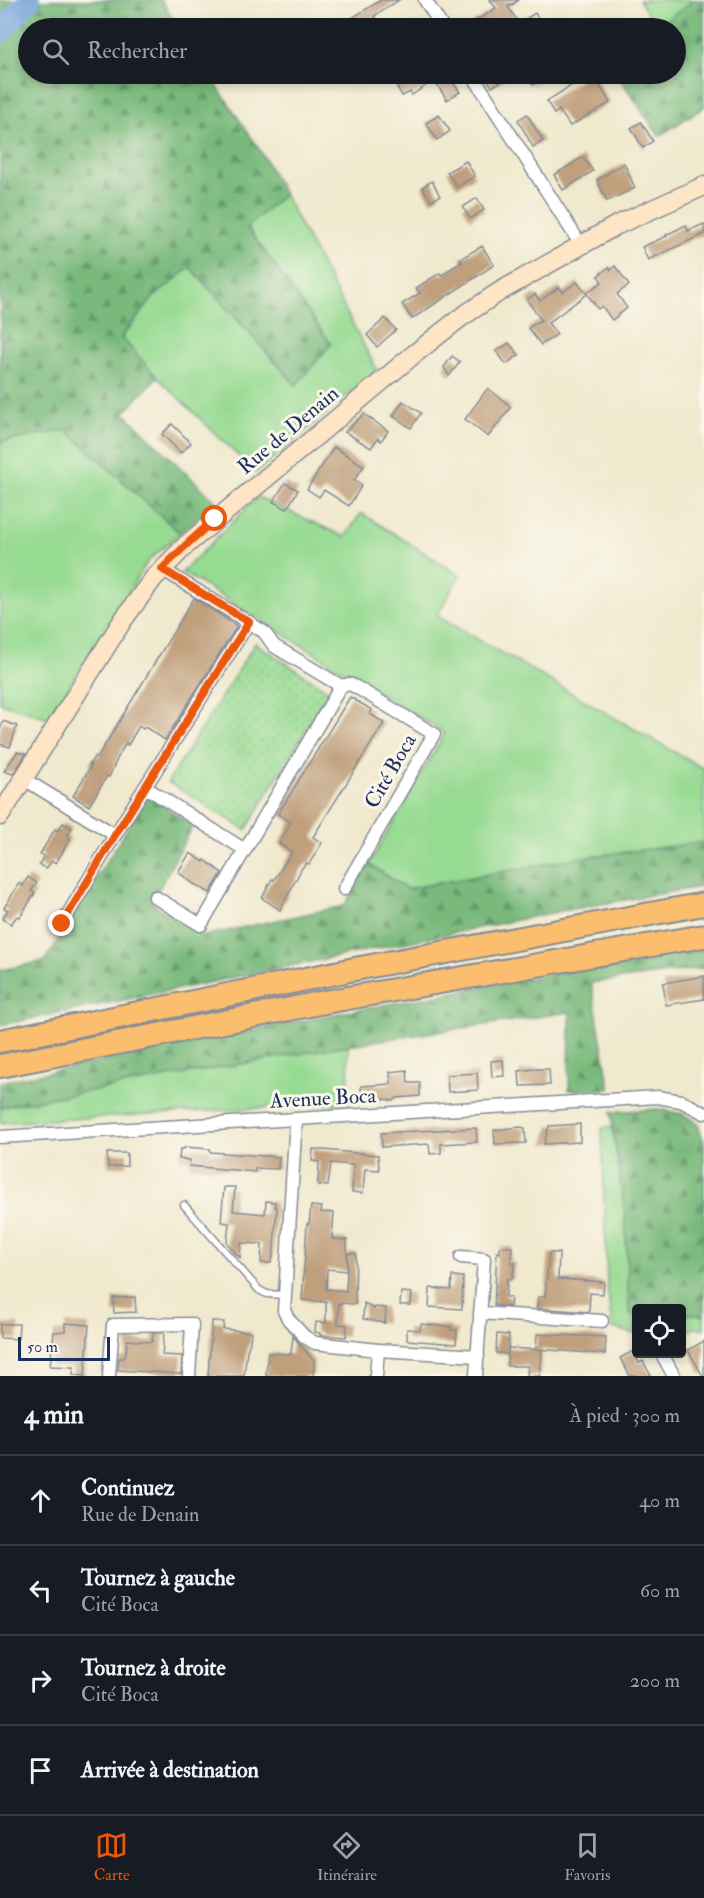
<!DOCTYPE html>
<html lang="fr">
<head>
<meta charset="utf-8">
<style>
	body { margin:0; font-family:"IM FELL Double Pica",serif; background:#20242c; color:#f1f3f6 }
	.controls { position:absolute; right:18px; bottom:18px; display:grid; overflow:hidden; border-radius:6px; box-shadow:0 3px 9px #0003 }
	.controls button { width:54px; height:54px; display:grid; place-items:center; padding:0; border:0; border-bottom:2px solid #363941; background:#171b24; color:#f1f3f6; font:30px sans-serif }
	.scale { position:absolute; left:18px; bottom:15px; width:92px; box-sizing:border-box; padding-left:6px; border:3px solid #1b2f5e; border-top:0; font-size:16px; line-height:21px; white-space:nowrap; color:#1b2f5e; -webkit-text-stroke:4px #fbf7ec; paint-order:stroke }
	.stop { position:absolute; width:18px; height:18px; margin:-14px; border:4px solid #ea580c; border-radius:50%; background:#fff }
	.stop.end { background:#ea580c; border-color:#fff; box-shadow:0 2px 6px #0008 }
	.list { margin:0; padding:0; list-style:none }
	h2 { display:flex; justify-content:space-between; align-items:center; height:78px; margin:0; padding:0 24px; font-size:26px }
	h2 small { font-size:20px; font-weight:400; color:#9ea1a6 }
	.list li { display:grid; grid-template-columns:39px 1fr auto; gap:18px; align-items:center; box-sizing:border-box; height:90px; padding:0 24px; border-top:2px solid #363941 }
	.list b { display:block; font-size:22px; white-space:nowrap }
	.list p { margin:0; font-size:20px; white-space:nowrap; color:#9ea1a6 }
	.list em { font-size:20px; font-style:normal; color:#9ea1a6 }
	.icon { flex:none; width:33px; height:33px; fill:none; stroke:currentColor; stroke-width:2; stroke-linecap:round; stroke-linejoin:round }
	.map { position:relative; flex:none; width:704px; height:1376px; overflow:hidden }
	.search { position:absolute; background:#171b24; box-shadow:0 3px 9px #0003; left:18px; right:18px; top:18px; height:66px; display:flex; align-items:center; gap:15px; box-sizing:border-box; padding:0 21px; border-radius:33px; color:#9ea1a6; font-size:22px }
	.sheet { height:438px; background:#171b24 }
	nav { display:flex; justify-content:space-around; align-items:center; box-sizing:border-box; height:84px; border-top:2px solid #363941; background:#171b24; font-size:16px; color:#9ea1a6 }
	nav a { display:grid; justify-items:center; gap:3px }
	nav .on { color:#ea580c }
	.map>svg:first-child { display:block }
</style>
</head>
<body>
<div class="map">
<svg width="704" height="1376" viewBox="0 0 704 1376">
	<defs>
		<pattern id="forest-firs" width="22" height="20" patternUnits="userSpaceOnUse" patternTransform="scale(1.5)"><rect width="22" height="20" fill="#79ba7c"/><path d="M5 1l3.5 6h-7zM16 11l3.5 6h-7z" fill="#629869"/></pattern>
		<pattern id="park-dots" width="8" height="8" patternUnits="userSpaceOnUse" patternTransform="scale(1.5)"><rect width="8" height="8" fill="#97da92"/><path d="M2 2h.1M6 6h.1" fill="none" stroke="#82bb80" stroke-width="1.8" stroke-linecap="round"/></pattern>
	</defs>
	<rect width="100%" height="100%" fill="#fbf7ec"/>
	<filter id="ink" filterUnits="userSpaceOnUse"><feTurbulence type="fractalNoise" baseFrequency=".0167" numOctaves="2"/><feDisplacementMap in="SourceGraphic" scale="12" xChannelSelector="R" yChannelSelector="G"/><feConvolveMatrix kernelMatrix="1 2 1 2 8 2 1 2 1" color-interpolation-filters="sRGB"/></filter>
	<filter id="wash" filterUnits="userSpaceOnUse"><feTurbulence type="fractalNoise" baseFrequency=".008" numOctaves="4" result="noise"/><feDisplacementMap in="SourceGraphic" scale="24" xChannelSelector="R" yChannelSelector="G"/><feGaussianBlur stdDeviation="1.35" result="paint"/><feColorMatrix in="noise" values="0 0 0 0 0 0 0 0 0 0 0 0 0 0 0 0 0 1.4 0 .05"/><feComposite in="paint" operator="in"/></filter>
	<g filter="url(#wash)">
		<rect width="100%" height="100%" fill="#f0e9ce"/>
		<!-- grass -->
		<g fill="#97da92" stroke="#598478" stroke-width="1.5">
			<polygon points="639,0 689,0 691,3 656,27"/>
			<polygon points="284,194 377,370 256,473 157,377 121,338 153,298 190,267 296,385 331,344 247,227"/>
			<polygon points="66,430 180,533 148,561 49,718 0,703 0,442"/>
			<polygon points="258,497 345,537 361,513 460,575 437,616 704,769 704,842 579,858 407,889 369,864 445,733 182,572"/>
			<polygon points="348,1045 349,1103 0,1123 0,1107"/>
			<polygon points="612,1126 625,1213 630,1314 636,1314 636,1334 612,1328 607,1286 602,1128"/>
			<polygon points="682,1314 704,1315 704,1329 694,1328 682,1334"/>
		</g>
		<!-- forest -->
		<g fill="url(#forest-firs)" stroke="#4a746d" stroke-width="1.5">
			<polygon points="0,0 161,0 179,28 28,28 28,74 209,74 261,152 284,194 247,227 331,344 296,385 190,267 153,298 121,337 157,377 124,413 216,502 180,533 66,430 0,442"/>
			<polygon points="689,0 704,0 704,107 659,136 617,74 676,74 676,28 654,28 690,3"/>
			<polygon points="148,795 193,826 151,903 203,936 344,906 369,864 407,889 579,858 704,842 704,886 561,911 0,1025 0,970 45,961"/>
			<polygon points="704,949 704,968 591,983 610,1089 569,1090 570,1012 348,1045 0,1107 0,1082 319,1017 591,967"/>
			<polygon points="658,1109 683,1114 697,1123 704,1142 704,1315 682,1314 682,1308 636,1308 636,1314 629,1314 625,1213 611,1112"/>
		</g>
		<!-- park -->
		<polygon fill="url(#park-dots)" stroke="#598478" stroke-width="1.5" points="255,643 329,691 246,830 168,782"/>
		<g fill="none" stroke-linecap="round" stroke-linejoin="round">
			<!-- river -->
			<polyline stroke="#73a2dc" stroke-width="22" points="0,33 29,0"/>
		</g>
		<g id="blocks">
			<!-- building -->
			<g fill="#bf9f7b">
				<polygon points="381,0 399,0 374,16 376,19 374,20 379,28 359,28 352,18"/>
				<polygon points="490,0 519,0 508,7 519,23 535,13 540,21 529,28 464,28 496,8"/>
				<polygon points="403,74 447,74 460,92 447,100 434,80 412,95 410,92 402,96 397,87 402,83 398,77"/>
				<polygon points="497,74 514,74 492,87 488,80"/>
				<polygon points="525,74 550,74 533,85"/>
				<polygon points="589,74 593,74 610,103 570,126 559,110 554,114 547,101"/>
				<polygon points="527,114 543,141 533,147 518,120"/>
				<polygon points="439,115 450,131 437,140 426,123"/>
				<polygon points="641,122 653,141 643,148 631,128"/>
				<polygon points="583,157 593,171 563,190 554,175"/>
				<polygon points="466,161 475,176 457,187 447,172"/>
				<polygon points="624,163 635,188 607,201 597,180"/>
				<polygon points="432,181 440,196 431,201 422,187"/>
				<polygon points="477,198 484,210 470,219 463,207"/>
				<polygon points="704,224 704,234 648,260 642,247 667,236 666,235 686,225 688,231"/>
				<polygon points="482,246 494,265 412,319 402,304 420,293 416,288 440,273 442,275 452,268 462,262 460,259"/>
				<polygon points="615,266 629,285 617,294 627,308 612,320 602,306 598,309 587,294 548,323 557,334 541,345 528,328 541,320 527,300 535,294 540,301 559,287 563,292 577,282 586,293 602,282 598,276 609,267 611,270"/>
				<polygon points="385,318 396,330 377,347 367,335"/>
				<polygon points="509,343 519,355 506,364 496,351"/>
				<polygon points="452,356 460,362 449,376 444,367"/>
				<polygon points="488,388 511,407 488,437 465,419"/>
				<polygon points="403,401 421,413 411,428 393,416"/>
				<polygon points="364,414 388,431 381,441 378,438 371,448 345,432"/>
				<polygon points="172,424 191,443 181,453 162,434"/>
				<polygon points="334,447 364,466 354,480 362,485 349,506 324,490 319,497 307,489"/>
				<polygon points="285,483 298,490 287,509 273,502"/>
				<polygon points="194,598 237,626 165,740 145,727 143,729 139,726 128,745 126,743 119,755 109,777 107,776 89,806 73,796 91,766 89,765 95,756 97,758"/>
				<polygon points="350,697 372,710 370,714 384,723 313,837 322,843 309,864 307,863 302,868 280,910 262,898 272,879 274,880 292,852 279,844 291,822 278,814"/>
				<polygon points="3,721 17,726 10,747 0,744 0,730"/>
				<polygon points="17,752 26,754 13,774 4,771"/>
				<polygon points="63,823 72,828 67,836 70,839 56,863 52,861 46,869 39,864 44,856 40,854 55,829 58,831"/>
				<polygon points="190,853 204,862 205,860 222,873 210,893 194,884 178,872"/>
				<polygon points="28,877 37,883 31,891 35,893 20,917 17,916 11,924 2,919 8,910 4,908 19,883 23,886"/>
				<polygon points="704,976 704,999 666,1005 663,983"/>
				<polygon points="503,1060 504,1076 492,1077 491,1061"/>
				<polygon points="534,1069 549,1069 550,1085 520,1086 519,1071"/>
				<polygon points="407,1070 408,1083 420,1083 420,1096 397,1098 393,1101 385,1099 362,1100 361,1086 391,1084 390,1072"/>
				<polygon points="477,1073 478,1090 448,1092 447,1075"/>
				<polygon points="580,1124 580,1142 544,1144 549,1126"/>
				<polygon points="520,1127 525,1128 526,1143 495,1144 494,1130"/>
				<polygon points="476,1128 477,1142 441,1144 441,1153 430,1154 429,1144 382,1147 381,1133"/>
				<polygon points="185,1147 210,1149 210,1152 279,1157 278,1169 255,1168 255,1172 189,1166 190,1160 179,1159 180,1149 184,1149"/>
				<polygon points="313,1149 378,1155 379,1170 365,1169 363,1193 352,1192 354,1165 331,1163 328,1186 318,1185 319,1162 312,1161"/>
				<polygon points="107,1153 127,1153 127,1166 108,1167"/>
				<polygon points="224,1187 235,1187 233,1211 265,1214 266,1201 275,1202 275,1207 277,1207 275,1233 273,1258 272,1258 271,1263 261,1263 262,1244 241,1243 240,1258 227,1243 229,1223 221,1222"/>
				<polygon points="311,1206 322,1207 321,1212 334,1213 332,1239 347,1240 347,1271 327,1269 326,1289 346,1291 348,1253 356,1253 355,1304 339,1303 338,1324 347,1325 346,1337 320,1335 320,1333 315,1332 316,1322 326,1323 326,1302 302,1300 307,1224 309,1224"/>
				<polygon points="500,1247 512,1247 511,1262 515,1263 512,1279 507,1279 506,1297 511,1297 510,1307 494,1305 497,1252 500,1253"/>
				<polygon points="549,1253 559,1253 558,1279 604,1282 603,1294 590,1293 589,1312 537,1308 538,1297 545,1297"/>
				<polygon points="452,1276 463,1277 462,1309 429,1307 430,1288 451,1290"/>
				<polygon points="401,1292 412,1293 411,1305 400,1305"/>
				<polygon points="135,1297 136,1312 114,1313 113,1298"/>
				<polygon points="364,1303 374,1309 375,1307 386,1308 385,1323 363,1319"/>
				<polygon points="212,1321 224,1322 223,1329 251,1332 250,1342 247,1351 244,1376 208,1376"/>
				<polygon points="65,1323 89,1325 85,1376 73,1375 74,1367 50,1366 54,1332 65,1331"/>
				<polygon points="0,1324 19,1324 18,1339 0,1338"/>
				<polygon points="421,1324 451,1327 451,1330 457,1330 456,1344 407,1340 407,1329 420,1330"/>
				<polygon points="153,1333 164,1333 162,1355 182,1356 181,1374 118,1370 119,1358 124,1358 126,1354 127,1340 152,1342"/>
				<polygon points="497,1334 509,1335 508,1354 496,1353"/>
				<polygon points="537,1334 606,1337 605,1354 536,1349"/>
				<polygon points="293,1336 314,1361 313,1376 266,1376 268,1353 291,1354"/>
				<polygon points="704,1341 704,1376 703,1376 688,1350"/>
				<polygon points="508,1348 542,1350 540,1376 527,1376 528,1366 507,1366"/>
				<polygon points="633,1351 639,1363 643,1361 651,1376 630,1376 620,1358"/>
			</g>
		</g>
	</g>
	<g filter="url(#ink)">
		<use href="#blocks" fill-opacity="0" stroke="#868c96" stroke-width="1.5"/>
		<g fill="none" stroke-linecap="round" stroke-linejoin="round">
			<!-- lane casing -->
			<g stroke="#868c96" stroke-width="9">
				<polyline id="lane" points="184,1205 259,1290 267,1294 284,1295"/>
			</g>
			<!-- street casing -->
			<g stroke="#868c96" stroke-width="15">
				<g id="street">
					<polyline points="425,0 443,28"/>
					<polyline points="472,74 581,245"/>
					<polyline points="341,686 349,684 356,687 434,734 344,889"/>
					<polyline points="24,779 115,835"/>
					<polyline points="145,787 245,850"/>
					<polyline points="155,897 201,925 341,686 274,646 264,632 162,569"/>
					<polyline points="62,924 115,835 249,622"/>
					<polyline points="296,1119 284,1311 289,1320 305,1337 315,1343 378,1350 376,1376"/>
					<polyline points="0,1137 658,1097 681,1101 704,1113"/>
					<polyline points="461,1257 484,1259 476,1376"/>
					<polyline points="480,1313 602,1321"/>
					<polyline points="378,1350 478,1356"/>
					<polyline points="663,1356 674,1376"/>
					<polyline points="109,1376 113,1325 192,1324 189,1376"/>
				</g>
			</g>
			<!-- secondary casing -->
			<g stroke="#868c96" stroke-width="21">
				<polyline id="secondary" points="0,816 123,620 153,579 186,545 413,355 460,318 499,292 615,226 704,186"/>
			</g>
			<!-- highway casing -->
			<g stroke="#868c96" stroke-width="26">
				<g id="highway">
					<polyline points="0,1041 355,969 704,904"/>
					<polyline points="0,1066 325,1002 704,936"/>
				</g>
			</g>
			<!-- lane -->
			<use href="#lane" stroke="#fff" stroke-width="6"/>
			<!-- street -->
			<use href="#street" stroke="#fff" stroke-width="12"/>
			<!-- secondary -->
			<use href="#secondary" stroke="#fde5c5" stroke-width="18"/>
			<!-- highway -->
			<use href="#highway" stroke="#fbbe6e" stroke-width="22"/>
		</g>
	</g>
	<g fill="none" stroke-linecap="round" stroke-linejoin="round" filter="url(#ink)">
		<!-- route -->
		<polyline stroke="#ea580c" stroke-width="8" points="62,924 115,835 249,622 162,569 186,545 215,519"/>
	</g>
	<g text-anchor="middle" stroke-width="6" stroke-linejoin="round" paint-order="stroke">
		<!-- street labels -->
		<g font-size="21" fill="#1b2f5e" stroke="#fbf7ec">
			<text transform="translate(288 430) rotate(-40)" y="7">Rue de Denain</text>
			<text transform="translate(390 771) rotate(-60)" y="7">Cité Boca</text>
			<text transform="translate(323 1098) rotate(-3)" y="7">Avenue Boca</text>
		</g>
	</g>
</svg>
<div class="controls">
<button><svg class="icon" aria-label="locate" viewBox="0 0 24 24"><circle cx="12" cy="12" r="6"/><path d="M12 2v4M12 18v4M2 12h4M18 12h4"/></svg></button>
</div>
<div class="scale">50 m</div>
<div class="stop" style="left:215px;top:519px"></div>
<div class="stop end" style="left:62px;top:924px"></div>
<div class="search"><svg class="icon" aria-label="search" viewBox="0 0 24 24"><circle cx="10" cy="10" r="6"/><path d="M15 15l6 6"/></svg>Rechercher</div>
</div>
<section class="sheet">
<h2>4 min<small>À pied · 300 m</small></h2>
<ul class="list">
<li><svg class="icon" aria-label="ahead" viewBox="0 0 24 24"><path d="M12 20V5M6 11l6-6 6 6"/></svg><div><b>Continuez</b><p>Rue de Denain</p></div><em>40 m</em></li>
<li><svg class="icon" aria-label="left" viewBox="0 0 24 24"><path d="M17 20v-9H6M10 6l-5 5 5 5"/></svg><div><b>Tournez à gauche</b><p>Cité Boca</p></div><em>60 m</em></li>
<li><svg class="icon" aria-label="right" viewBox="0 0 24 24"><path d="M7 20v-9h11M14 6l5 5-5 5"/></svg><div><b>Tournez à droite</b><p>Cité Boca</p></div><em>200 m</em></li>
<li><svg class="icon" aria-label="arrive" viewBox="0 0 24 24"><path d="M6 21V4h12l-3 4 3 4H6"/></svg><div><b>Arrivée à destination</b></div></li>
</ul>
</section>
<nav>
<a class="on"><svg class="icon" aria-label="map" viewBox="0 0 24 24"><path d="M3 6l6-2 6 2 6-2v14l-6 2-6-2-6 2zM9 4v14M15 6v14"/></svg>Carte</a>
<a><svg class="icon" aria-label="directions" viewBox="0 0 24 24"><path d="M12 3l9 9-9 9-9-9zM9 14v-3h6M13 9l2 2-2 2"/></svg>Itinéraire</a>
<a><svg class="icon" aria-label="saved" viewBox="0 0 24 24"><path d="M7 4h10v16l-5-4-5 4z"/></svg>Favoris</a>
</nav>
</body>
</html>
